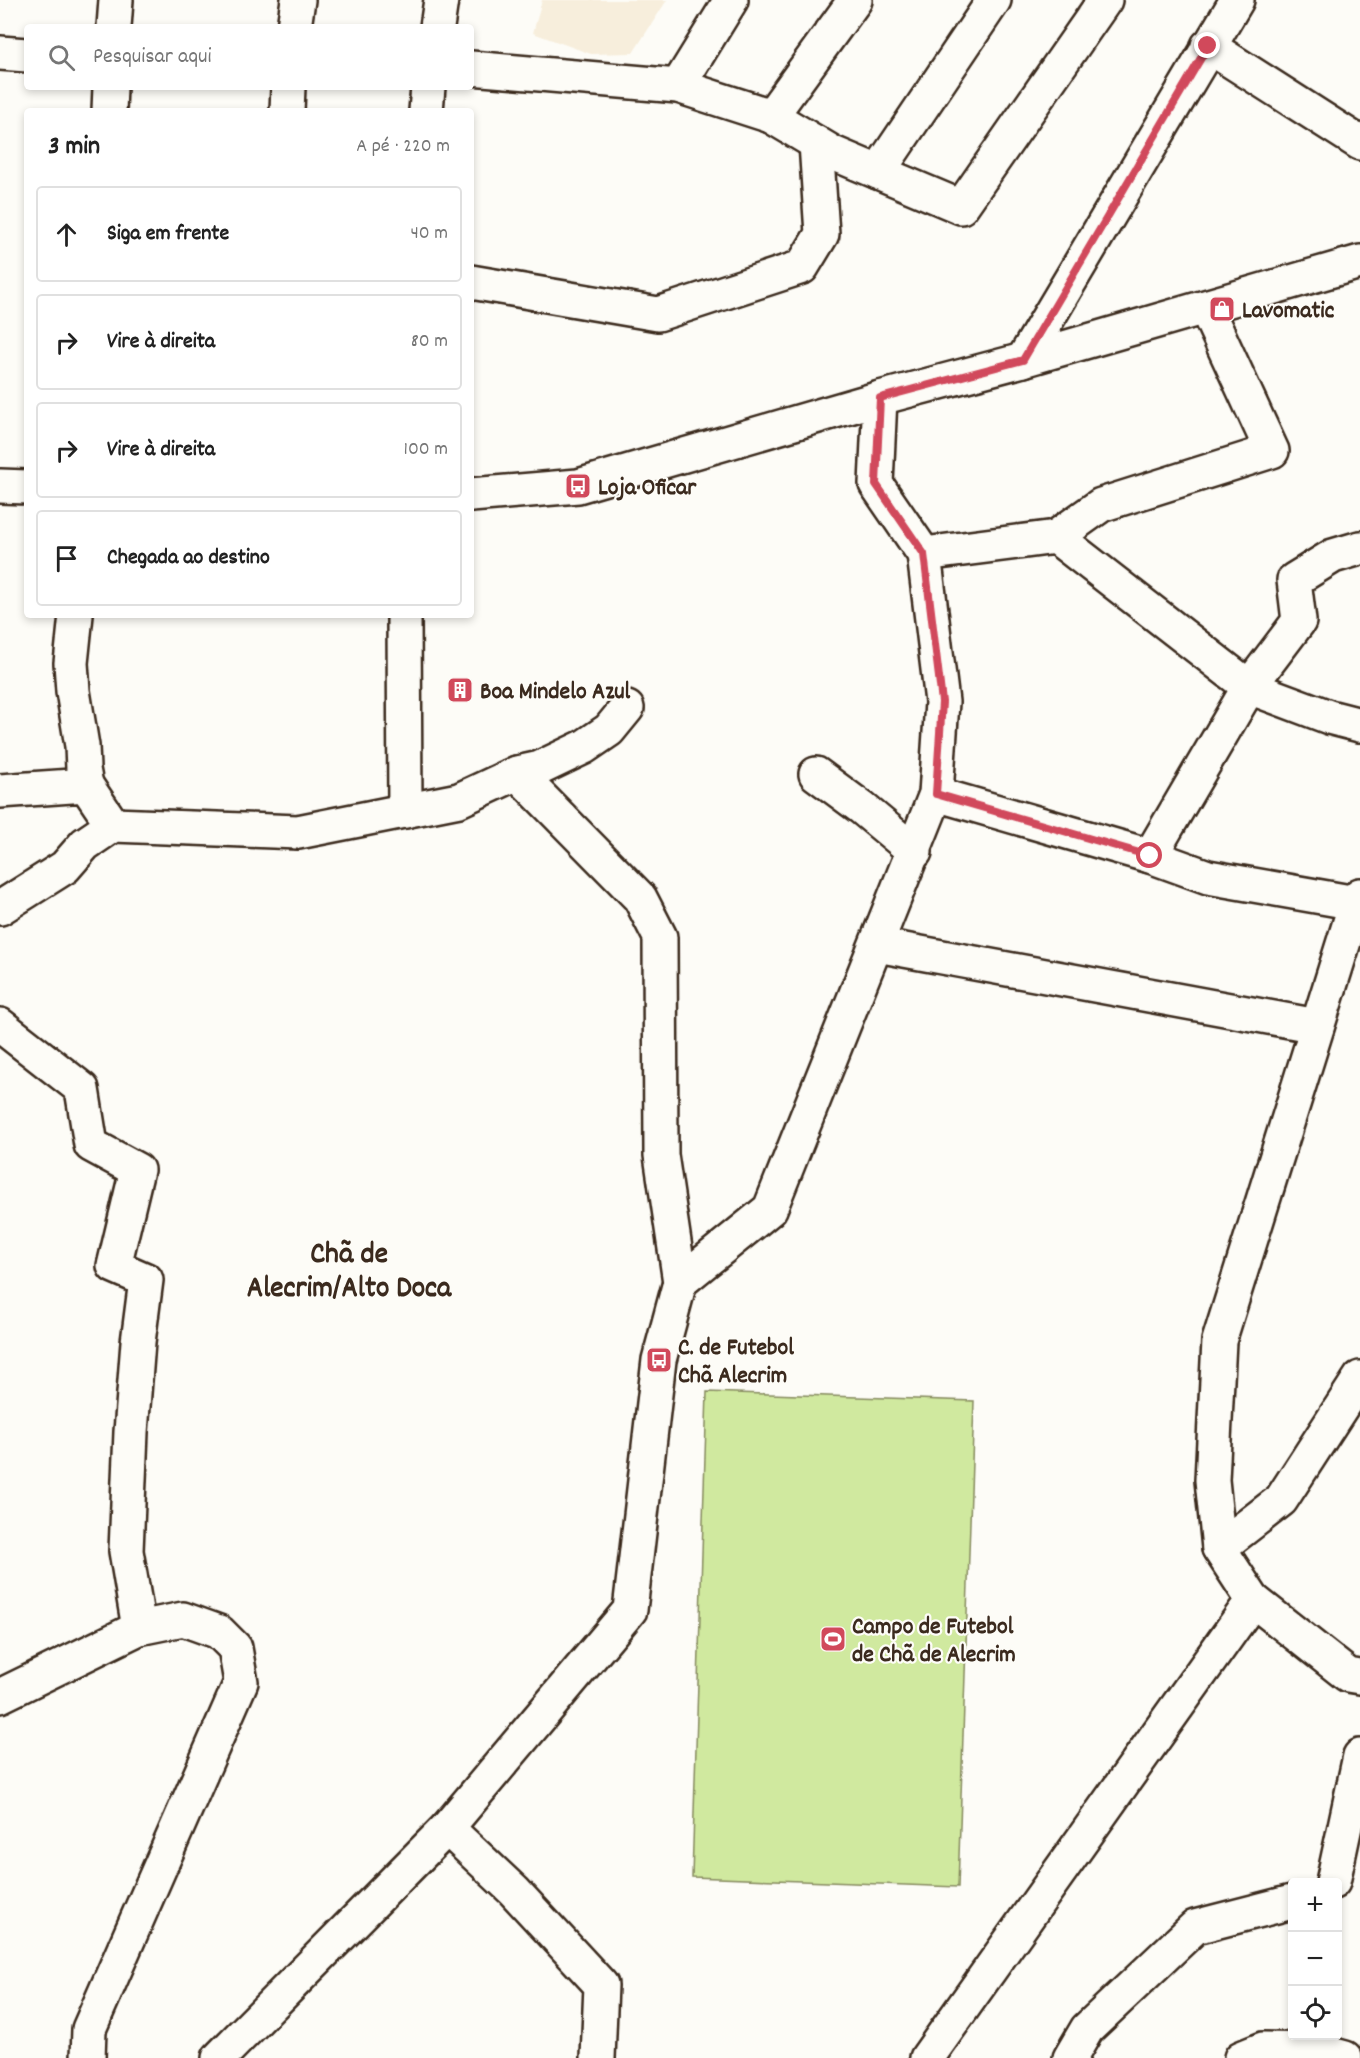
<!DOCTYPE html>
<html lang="pt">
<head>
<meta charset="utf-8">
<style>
	body { margin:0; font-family:Dekko,sans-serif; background:#f6f6f6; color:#222 }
	.controls { position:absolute; right:18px; bottom:18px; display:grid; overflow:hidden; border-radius:6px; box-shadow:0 3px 9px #0003 }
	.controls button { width:54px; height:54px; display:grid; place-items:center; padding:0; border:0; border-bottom:2px solid #e0e0e0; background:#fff; color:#222; font:30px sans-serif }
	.stop { position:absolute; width:18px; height:18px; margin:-14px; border:4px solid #d1495b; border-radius:50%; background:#fff }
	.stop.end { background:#d1495b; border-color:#fff; box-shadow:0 2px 6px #0008 }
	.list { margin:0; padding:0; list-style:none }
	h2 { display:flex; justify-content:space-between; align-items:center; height:78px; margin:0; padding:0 24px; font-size:26px }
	h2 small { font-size:20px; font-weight:400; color:#767676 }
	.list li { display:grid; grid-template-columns:39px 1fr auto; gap:18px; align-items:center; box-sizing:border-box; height:96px; margin:0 12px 12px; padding:0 12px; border:2px solid #e0e0e0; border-radius:6px }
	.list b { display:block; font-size:22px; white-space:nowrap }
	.list em { font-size:20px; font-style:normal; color:#767676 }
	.icon { flex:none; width:33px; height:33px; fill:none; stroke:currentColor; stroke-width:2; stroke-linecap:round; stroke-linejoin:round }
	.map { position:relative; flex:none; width:1360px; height:2058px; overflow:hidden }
	.search { position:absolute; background:#fff; box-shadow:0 3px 9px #0003; left:24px; top:24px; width:450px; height:66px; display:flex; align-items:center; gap:15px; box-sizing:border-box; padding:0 21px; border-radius:6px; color:#767676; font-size:22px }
	.panel { position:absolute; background:#fff; box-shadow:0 3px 9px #0003; left:24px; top:108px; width:450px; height:510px; border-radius:6px }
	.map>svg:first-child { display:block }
</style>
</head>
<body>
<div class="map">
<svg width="1360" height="2058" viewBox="0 0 1360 2058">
	<rect width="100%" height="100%" fill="#fdfcf7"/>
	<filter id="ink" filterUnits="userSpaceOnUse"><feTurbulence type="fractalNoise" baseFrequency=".0167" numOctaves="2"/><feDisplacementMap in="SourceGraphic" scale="12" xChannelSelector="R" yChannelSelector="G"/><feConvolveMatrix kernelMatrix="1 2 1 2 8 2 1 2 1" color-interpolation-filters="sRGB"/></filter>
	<g filter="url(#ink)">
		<!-- built -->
		<polygon fill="#f7eedc" points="542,0 667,0 633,53 591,54 533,33"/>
		<!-- pitch -->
		<polygon fill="#d0e99f" stroke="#868a5e" stroke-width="1.5" points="707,1392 974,1401 958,1887 692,1877"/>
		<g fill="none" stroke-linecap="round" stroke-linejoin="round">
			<!-- minor casing -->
			<g stroke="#3b2a1e" stroke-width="38">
				<g id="minor">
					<polyline points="114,27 116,0"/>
					<polyline points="294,27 298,0"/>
					<polyline points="437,27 441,0"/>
					<polyline points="1208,46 1360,143"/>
					<polyline points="0,53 27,55"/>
					<polyline points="471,68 678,86 771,116 833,153 961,207 1105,0"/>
					<polyline points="678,86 731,0"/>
					<polyline points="109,111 110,87"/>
					<polyline points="287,111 288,87"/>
					<polyline points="426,111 428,87"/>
					<polyline points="771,116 855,0"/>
					<polyline points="878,172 994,0"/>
					<polyline points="471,282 658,314 802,267 822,234 816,143"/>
					<polyline points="1023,360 1237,0"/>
					<polyline points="1056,537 1101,505 1272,451 1206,308"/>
					<polyline points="1360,548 1333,556 1294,580 1299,621 1249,687 1329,717 1360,725"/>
					<polyline points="924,554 1056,537 1249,687 1150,856"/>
					<polyline points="76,615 71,663 73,691 82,746 83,769 86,785"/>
					<polyline points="404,615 405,811"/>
					<polyline points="517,773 640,898 660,937 661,1155 680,1282"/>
					<polyline points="816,774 862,808 915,852"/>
					<polyline points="0,791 86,785 113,825"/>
					<polyline points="936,794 1150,856 1208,877 1356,903"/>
					<polyline points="1360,895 1356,903 1219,1341 1212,1480 1219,1548 1253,1600 1348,1675 1360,1677"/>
					<polyline points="0,908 65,867 85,844 113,825 298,832 459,800 517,773 540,768 584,747 609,730 627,708"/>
					<polyline points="877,945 1317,1026"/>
					<polyline points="0,1025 82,1089 91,1145 137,1170 114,1266 146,1280 138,1342 131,1432 126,1551 139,1628"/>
					<polyline points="1219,1548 1281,1500 1360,1378"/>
					<polyline points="0,1696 139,1628 183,1619 219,1632 235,1648 241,1682 89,2029 88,2058"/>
					<polyline points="447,1828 514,1891 601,1985 598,2058"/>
					<polyline points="1333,1882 1360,1756"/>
					<polyline points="219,2058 447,1828 630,1610 659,1360 680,1282 770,1209 936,794 942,702 924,554 876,484 880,398"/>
					<polyline points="927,2058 1253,1600"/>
					<polyline points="1070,2058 1087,2029 1195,1927 1292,1902"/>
					<polyline points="1241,2058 1263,2049 1316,2050 1345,2058"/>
				</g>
			</g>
			<!-- tertiary casing -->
			<g stroke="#3b2a1e" stroke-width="38">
				<g id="tertiary">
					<polyline points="0,486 27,487"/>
					<polyline points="471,495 578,486 880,398 1023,360 1360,262"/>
				</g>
			</g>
			<!-- minor -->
			<use href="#minor" stroke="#fdfcf7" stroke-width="33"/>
			<!-- tertiary -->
			<use href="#tertiary" stroke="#fdfcf7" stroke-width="33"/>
		</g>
	</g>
	<g fill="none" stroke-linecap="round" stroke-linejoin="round" filter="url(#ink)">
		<!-- route -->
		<polyline stroke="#d1495b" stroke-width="8" points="1150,856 936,794 942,702 924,554 876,484 880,398 1023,360 1208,46"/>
	</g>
	<!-- icons -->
	<defs>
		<g id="shop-square" transform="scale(1.35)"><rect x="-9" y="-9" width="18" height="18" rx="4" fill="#d1495b" stroke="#fdfcf7"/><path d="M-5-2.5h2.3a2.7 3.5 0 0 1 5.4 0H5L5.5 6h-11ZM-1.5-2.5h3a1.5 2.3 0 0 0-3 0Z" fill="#fff"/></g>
		<g id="bus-square" transform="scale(1.35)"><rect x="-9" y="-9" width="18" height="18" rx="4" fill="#d1495b" stroke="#fdfcf7"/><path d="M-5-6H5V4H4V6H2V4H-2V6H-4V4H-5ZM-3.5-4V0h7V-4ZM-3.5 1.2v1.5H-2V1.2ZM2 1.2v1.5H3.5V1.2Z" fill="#fff"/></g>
		<g id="building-square" transform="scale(1.35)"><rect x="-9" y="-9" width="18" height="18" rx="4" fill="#d1495b" stroke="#fdfcf7"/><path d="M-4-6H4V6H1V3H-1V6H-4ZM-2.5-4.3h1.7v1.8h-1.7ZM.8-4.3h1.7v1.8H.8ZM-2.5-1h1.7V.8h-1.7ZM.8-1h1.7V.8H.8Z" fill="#fff"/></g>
		<g id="stadium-square" transform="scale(1.35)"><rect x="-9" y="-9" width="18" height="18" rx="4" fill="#d1495b" stroke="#fdfcf7"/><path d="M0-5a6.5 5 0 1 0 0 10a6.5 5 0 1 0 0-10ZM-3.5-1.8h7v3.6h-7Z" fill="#fff"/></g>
	</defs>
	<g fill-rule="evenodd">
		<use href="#shop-square" x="1222" y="309"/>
		<use href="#bus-square" x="578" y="486"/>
		<use href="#building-square" x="460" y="690"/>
		<use href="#bus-square" x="659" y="1360"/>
		<use href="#stadium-square" x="833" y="1639"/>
	</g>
	<g text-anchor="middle" stroke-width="4.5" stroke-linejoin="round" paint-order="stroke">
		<!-- poi labels -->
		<g font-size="24" font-weight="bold" fill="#3b2a1e" stroke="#fdfcf7" text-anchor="start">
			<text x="1242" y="317">Lavomatic</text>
			<text x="598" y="494">Loja Oficar</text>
			<text x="480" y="698">Boa Mindelo Azul</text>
			<text x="678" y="1354">C. de Futebol<tspan x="678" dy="28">Chã Alecrim</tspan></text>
			<text x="852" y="1633">Campo de Futebol<tspan x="852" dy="28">de Chã de Alecrim</tspan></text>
		</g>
		<!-- district labels -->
		<g font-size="30" font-weight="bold" fill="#3b2a1e" stroke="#fdfcf7">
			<text x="349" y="1262">Chã de<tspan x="349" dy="34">Alecrim/Alto Doca</tspan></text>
		</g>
	</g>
</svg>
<div class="controls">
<button>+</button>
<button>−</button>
<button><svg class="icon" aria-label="locate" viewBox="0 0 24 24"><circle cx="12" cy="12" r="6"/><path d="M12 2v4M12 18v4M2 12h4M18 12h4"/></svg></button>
</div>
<div class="stop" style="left:1150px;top:856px"></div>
<div class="stop end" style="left:1208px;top:46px"></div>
<div class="search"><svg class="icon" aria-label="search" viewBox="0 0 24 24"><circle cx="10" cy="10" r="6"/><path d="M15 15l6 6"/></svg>Pesquisar aqui</div>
<section class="panel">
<h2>3 min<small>A pé · 220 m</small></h2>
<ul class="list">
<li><svg class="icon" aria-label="ahead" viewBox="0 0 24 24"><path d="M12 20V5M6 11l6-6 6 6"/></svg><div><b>Siga em frente</b></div><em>40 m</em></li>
<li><svg class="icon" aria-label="right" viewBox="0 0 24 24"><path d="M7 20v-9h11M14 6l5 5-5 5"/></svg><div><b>Vire à direita</b></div><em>80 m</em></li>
<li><svg class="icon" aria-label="right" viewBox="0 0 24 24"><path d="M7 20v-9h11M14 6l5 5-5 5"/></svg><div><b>Vire à direita</b></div><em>100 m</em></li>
<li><svg class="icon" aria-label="arrive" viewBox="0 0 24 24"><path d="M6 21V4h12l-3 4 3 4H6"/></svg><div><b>Chegada ao destino</b></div></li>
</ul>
</section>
</div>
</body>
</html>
